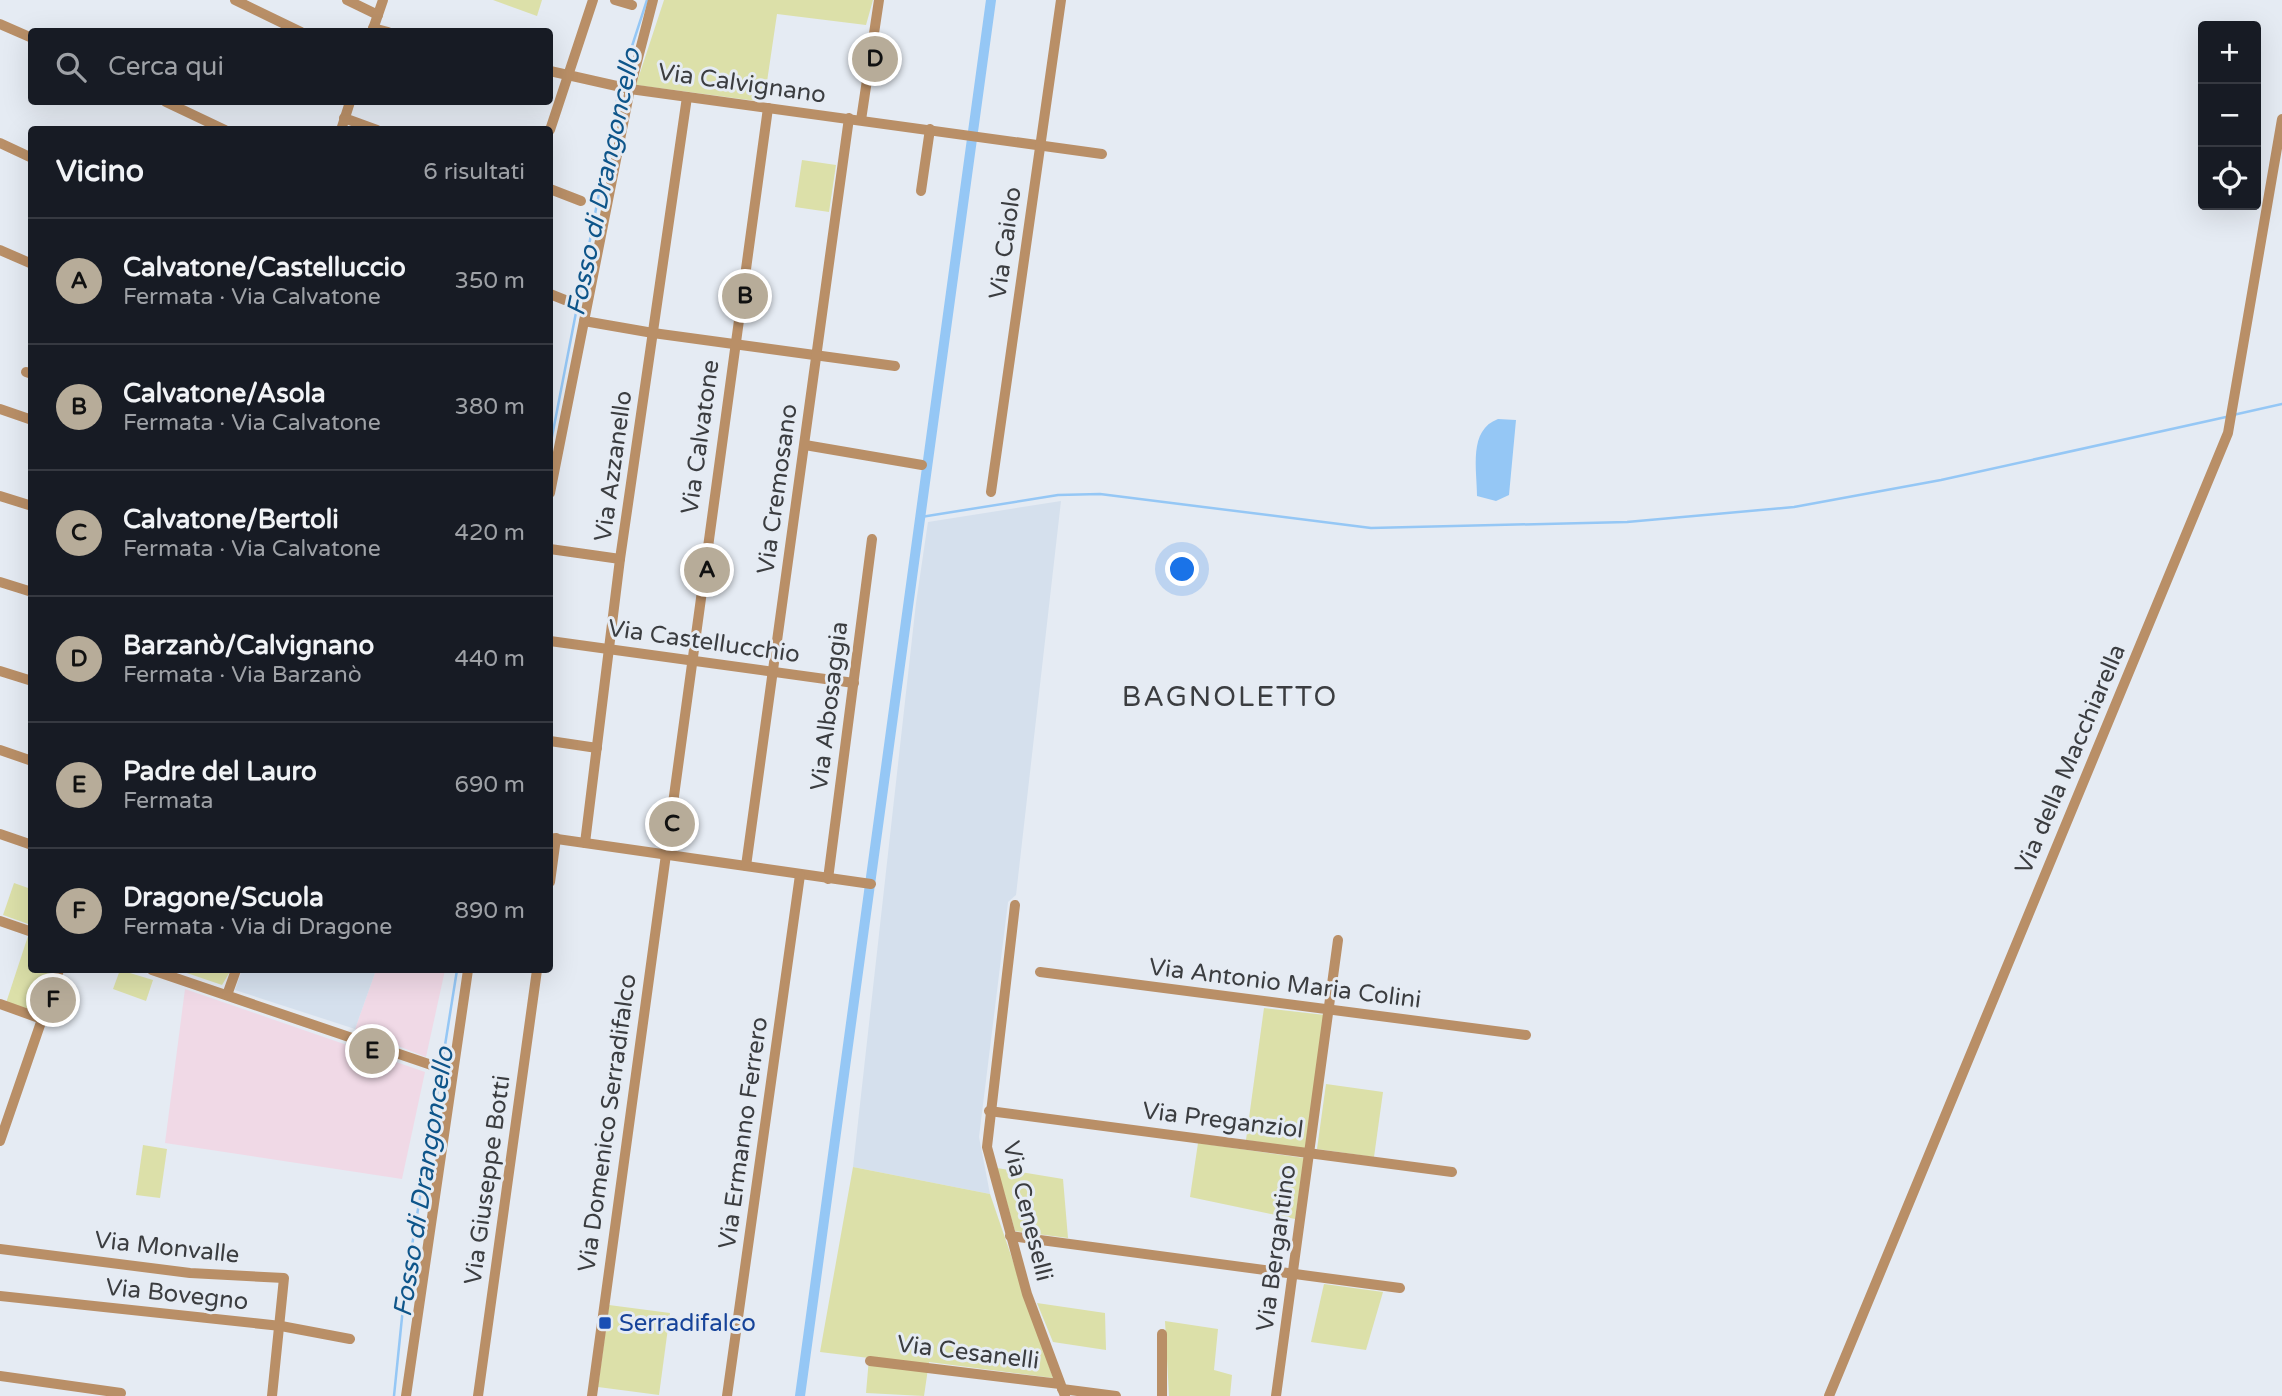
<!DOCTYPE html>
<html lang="it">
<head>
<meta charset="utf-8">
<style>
	body { margin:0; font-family:"Varela Round",sans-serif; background:#242831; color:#f1f3f6 }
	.controls { position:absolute; right:21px; top:21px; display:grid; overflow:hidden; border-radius:7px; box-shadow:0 7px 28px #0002 }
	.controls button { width:63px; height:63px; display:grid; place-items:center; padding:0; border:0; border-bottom:2px solid #363941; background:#171b24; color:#f1f3f6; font:35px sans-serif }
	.you { position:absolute; left:1183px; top:570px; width:24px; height:24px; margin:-18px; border:5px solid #fff; border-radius:50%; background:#1a73e8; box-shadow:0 0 0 10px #1a73e833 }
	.badge { display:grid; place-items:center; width:46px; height:46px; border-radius:50%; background:#b7ac99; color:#111; font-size:23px; font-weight:700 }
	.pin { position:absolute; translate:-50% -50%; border:4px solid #fff; box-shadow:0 2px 7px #0006 }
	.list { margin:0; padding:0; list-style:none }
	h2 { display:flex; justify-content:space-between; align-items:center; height:91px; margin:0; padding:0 28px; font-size:30px }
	h2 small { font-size:23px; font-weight:400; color:#9ea1a6 }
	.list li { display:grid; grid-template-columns:46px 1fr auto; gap:21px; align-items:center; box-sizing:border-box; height:126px; padding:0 28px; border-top:2px solid #363941 }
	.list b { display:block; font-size:26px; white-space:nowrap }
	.list p { margin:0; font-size:23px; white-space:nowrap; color:#9ea1a6 }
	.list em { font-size:23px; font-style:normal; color:#9ea1a6 }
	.icon { flex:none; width:38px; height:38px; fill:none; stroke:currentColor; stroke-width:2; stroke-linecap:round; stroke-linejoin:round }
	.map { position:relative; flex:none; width:2282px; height:1396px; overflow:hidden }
	.search { position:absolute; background:#171b24; box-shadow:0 7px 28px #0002; left:28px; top:28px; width:525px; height:77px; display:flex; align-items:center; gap:18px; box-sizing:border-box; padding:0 24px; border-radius:7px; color:#9ea1a6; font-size:26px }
	.panel { position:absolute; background:#171b24; box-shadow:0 7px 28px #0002; left:28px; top:126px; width:525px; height:847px; border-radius:7px }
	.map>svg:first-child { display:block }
</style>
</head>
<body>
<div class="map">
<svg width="2282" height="1396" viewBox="0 0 2282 1396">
	<rect width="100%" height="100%" fill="#e5ebf3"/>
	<!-- commercial -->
	<g fill="#f0d9e6">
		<polygon points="376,970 445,970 426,1057 355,1029"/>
		<polygon points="185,989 425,1072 402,1179 165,1143"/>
	</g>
	<!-- built -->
	<g fill="#d5e0ed">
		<polygon points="1061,501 1016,895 1008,902 979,1137 990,1194 853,1167 916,603 928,522"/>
		<polygon points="242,970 376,970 355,1029 235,990"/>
	</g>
	<!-- green -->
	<g fill="#dce0a9">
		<polygon points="493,0 542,0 537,16"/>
		<polygon points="664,0 873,0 866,25 777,14 764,102 636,85"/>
		<polygon points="802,160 836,165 829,212 795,207"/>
		<polygon points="14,883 31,889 31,925 3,915"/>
		<polygon points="28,936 31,937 32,970 51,970 35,1012 6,1003"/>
		<polygon points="120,970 153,980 146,1001 113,989"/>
		<polygon points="178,970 231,970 222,985"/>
		<polygon points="1264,1008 1325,1015 1305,1149 1246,1140"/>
		<polygon points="1326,1084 1383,1092 1374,1157 1317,1149"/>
		<polygon points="1198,1143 1304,1158 1295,1219 1190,1197"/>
		<polygon points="143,1145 167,1149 160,1198 136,1195"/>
		<polygon points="853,1167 990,1194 1053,1378 929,1362 924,1396 866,1393 869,1358 820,1352"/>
		<polygon points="997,1168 1063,1179 1068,1238 1015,1231"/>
		<polygon points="1324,1284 1383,1292 1366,1350 1311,1342"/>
		<polygon points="1037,1303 1105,1313 1106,1350 1053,1342"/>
		<polygon points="609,1305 670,1313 659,1395 598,1387"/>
		<polygon points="1165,1321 1218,1329 1214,1370 1232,1375 1230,1396 1169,1396"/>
	</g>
	<!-- water -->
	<path fill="#95c7f5" d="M1498 419 1516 420 1509 495 1496 501 1477 496C1477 469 1468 430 1498 419Z"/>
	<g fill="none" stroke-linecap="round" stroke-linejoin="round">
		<!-- stream -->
		<g stroke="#95c7f5" stroke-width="2.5">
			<polyline points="620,83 647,0"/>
			<polyline points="2233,415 2282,404"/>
			<polyline points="550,447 619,90"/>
			<polyline points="921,517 1058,495 1100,494 1371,528 1627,522 1794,507 1941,480 2226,417"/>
			<polyline points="442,1064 457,970"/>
			<polyline points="394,1396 405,1288 441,1070"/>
		</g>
		<!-- canal -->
		<polyline stroke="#95c7f5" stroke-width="10" points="800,1396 991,0"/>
		<!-- minor -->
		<g stroke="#b98f67" stroke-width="10">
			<polyline points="235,0 301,32"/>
			<polyline points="347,0 378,15"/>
			<polyline points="615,0 632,5"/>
			<polyline points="0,24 32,38"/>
			<polyline points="373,28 388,32"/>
			<polyline points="372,32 383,0"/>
			<polyline points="550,71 630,89 1102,154"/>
			<polyline points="166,102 225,130"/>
			<polyline points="344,118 377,130"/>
			<polyline points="861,120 879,0"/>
			<polyline points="341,130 350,102"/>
			<polyline points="550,130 593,0"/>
			<polyline points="0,143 32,158"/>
			<polyline points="550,189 581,201"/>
			<polyline points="921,191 930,129"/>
			<polyline points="0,250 32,264"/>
			<polyline points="550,294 565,300"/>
			<polyline points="584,321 653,333 895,366"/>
			<polyline points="26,372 32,374"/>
			<polyline points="0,409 32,420"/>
			<polyline points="805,445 922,465"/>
			<polyline points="991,492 1061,0"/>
			<polyline points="550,493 630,89 653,0"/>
			<polyline points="0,496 32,506"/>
			<polyline points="550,549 620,559"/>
			<polyline points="0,582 32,592"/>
			<polyline points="550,641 854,683"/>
			<polyline points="0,671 32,681"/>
			<polyline points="550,741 597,748"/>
			<polyline points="0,750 32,761"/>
			<polyline points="0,834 32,845"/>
			<polyline points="550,838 871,884"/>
			<polyline points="585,843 620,559 687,97"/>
			<polyline points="746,866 849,118"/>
			<polyline points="828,879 872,539"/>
			<polyline points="550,882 556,838"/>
			<polyline points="1015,905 987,1147 1027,1294 1065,1396"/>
			<polyline points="0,921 32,932"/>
			<polyline points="152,970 452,1072"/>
			<polyline points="1040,972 1526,1035"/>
			<polyline points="227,995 236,970"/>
			<polyline points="0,1004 42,1019"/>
			<polyline points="989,1111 1452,1172"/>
			<polyline points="0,1141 59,970"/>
			<polyline points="1010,1236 1400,1288"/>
			<polyline points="0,1249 190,1273 284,1278 272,1396"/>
			<polyline points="0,1296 281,1326 350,1339"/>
			<polyline points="870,1361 1060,1384"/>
			<polyline points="0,1376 121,1393"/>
			<polyline points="1062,1389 1116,1396"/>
			<polyline points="406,1396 468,970"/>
			<polyline points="478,1396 537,970"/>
			<polyline points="592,1396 768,108"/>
			<polyline points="727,1396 800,875"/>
			<polyline points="1162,1396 1162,1334"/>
			<polyline points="1276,1396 1338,940"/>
			<polyline points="1829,1396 2228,433 2282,119"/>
		</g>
	</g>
	<!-- markers -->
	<rect fill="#1a4fb4" stroke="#e5ebf3" stroke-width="2.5" x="598" y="1316" width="14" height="14" rx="3.5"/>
	<g text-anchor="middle" stroke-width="6" stroke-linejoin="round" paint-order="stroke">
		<!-- street labels -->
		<g font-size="24" fill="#3b3d40" stroke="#e5ebf3">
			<text transform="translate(742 83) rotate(8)" y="8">Via Calvignano</text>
			<text transform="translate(1005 243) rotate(-82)" y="8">Via Caiolo</text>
			<text transform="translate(700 437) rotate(-82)" y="8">Via Calvatone</text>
			<text transform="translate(613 466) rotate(-82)" y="8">Via Azzanello</text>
			<text transform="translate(777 489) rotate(-82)" y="8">Via Cremosano</text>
			<text transform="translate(704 641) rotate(8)" y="8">Via Castellucchio</text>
			<text transform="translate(829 706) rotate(-83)" y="8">Via Albosaggia</text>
			<text transform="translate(2070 759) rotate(-67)" y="8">Via della Macchiarella</text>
			<text transform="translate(1285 983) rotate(7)" y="8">Via Antonio Maria Colini</text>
			<text transform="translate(1223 1120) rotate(7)" y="8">Via Preganziol</text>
			<text transform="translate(607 1123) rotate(-82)" y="8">Via Domenico Serradifalco</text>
			<text transform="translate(743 1133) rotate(-82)" y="8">Via Ermanno Ferrero</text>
			<text transform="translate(487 1180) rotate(-82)" y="8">Via Giuseppe Botti</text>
			<text transform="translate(1028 1211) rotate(76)" y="8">Via Ceneselli</text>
			<text transform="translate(167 1247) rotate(6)" y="8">Via Monvalle</text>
			<text transform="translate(1276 1248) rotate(-82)" y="8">Via Bergantino</text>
			<text transform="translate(177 1294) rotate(6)" y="8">Via Bovegno</text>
			<text transform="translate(968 1352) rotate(7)" y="8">Via Cesanelli</text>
		</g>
		<!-- transit labels -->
		<g font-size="24" fill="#164399" stroke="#e5ebf3" text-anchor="start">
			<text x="619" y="1331">Serradifalco</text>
		</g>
		<!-- water labels -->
		<g font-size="26" font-style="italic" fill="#0e558a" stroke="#e5ebf3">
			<text transform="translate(603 182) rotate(-78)" y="9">Fosso di Drangoncello</text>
			<text transform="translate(423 1182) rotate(-81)" y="9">Fosso di Drangoncello</text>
		</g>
		<!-- quarter labels -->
		<g font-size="28" letter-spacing="2" fill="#3b3d40" stroke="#e5ebf3">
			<text x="1230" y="706">BAGNOLETTO</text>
		</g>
	</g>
</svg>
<div class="controls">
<button>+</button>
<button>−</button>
<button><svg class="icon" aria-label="locate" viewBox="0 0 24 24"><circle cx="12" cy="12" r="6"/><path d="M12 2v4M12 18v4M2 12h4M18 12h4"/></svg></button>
</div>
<div class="you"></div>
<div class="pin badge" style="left:707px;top:570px">A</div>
<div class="pin badge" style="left:745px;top:296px">B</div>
<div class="pin badge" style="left:672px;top:824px">C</div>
<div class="pin badge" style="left:875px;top:59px">D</div>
<div class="pin badge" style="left:372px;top:1051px">E</div>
<div class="pin badge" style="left:53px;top:1000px">F</div>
<div class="search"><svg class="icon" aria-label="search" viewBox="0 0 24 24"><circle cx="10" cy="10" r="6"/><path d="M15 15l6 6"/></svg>Cerca qui</div>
<section class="panel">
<h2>Vicino<small>6 risultati</small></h2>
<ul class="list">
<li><span class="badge">A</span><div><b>Calvatone/Castelluccio</b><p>Fermata · Via Calvatone</p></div><em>350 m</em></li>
<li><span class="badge">B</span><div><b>Calvatone/Asola</b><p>Fermata · Via Calvatone</p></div><em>380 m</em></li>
<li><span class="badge">C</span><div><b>Calvatone/Bertoli</b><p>Fermata · Via Calvatone</p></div><em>420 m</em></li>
<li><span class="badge">D</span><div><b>Barzanò/Calvignano</b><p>Fermata · Via Barzanò</p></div><em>440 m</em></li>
<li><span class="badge">E</span><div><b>Padre del Lauro</b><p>Fermata</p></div><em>690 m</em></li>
<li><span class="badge">F</span><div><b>Dragone/Scuola</b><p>Fermata · Via di Dragone</p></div><em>890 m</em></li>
</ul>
</section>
</div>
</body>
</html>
